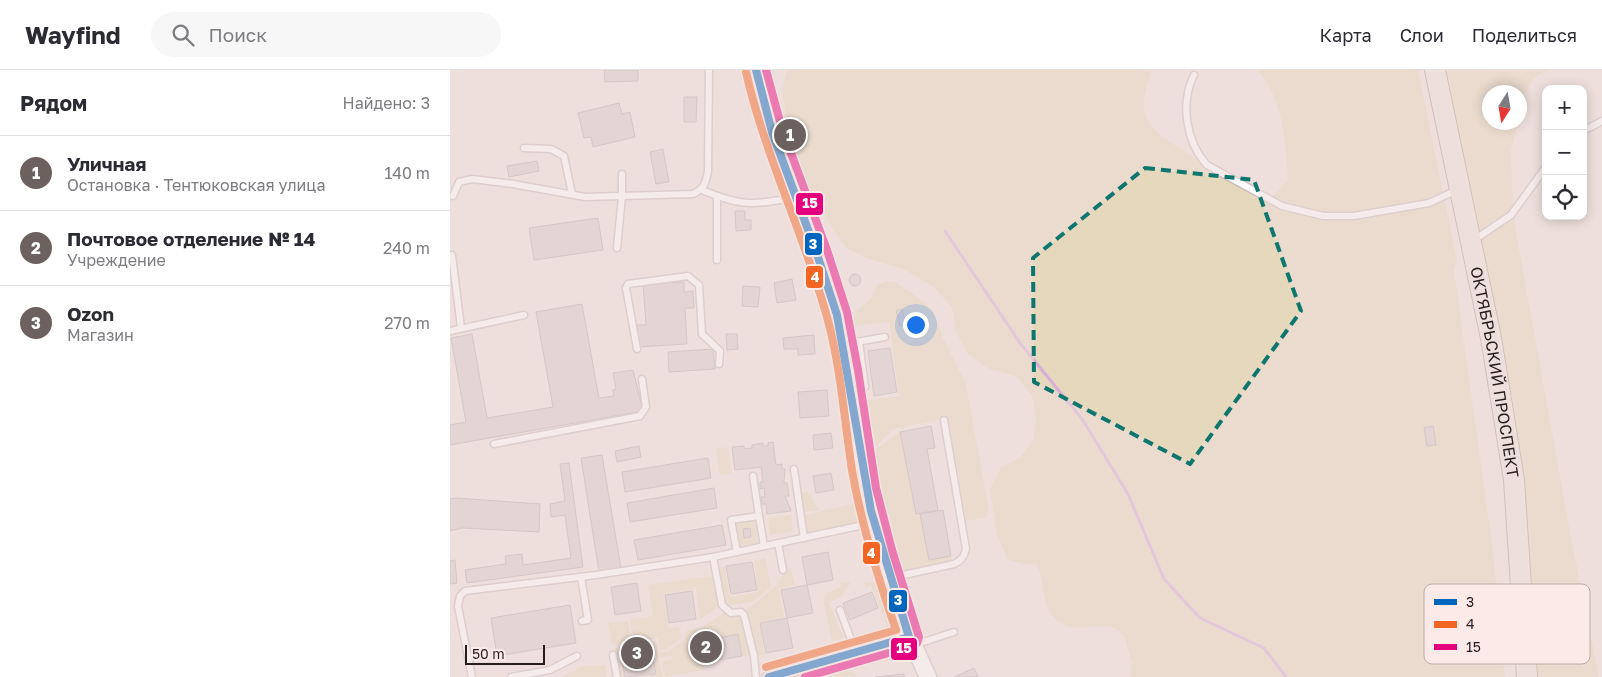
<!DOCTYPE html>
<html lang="ru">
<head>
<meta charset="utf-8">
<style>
	body { margin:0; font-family:"Golos Text",sans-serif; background:#f7f7f7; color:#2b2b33 }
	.controls { position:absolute; right:15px; top:15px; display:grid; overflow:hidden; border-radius:10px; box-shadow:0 2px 12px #0003 }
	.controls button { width:45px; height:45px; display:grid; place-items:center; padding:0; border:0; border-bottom:1px solid #e1e1e2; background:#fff; color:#2b2b33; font:25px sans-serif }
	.compass { position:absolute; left:1032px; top:15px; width:45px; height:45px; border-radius:50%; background:#fff; box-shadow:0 2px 12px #0003; rotate:191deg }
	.scale { position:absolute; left:15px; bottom:12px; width:80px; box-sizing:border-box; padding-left:5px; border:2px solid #271d1c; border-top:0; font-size:14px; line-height:18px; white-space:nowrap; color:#271d1c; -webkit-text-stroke:4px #fbeae7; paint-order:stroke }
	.you { position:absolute; left:465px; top:254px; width:18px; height:18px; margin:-12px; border:4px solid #fff; border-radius:50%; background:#1a73e8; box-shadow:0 0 0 8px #1a73e833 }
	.badge { display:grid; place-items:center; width:32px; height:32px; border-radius:50%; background:#6d615f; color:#fff; font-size:16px; font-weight:700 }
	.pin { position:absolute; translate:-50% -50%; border:2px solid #fff; box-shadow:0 1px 5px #0006 }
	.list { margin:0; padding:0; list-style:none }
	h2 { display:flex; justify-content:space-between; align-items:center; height:65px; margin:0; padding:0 20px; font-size:21px }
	h2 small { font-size:16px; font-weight:400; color:#7c7c81 }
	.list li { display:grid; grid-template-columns:32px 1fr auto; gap:15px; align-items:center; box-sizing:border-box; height:75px; padding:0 20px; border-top:1px solid #e1e1e2 }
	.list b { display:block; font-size:19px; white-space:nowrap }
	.list p { margin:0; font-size:16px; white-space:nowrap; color:#7c7c81 }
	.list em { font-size:16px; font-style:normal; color:#7c7c81 }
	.icon { flex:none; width:28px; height:28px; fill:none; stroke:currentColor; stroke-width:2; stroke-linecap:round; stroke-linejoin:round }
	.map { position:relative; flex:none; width:1152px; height:607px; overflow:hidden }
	header { display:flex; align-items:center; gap:30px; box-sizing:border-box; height:70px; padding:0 25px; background:#fff; border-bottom:1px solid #e1e1e2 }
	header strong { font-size:24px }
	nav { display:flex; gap:28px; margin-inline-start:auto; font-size:18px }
	.search { width:350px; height:45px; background:#f7f7f7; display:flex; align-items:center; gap:12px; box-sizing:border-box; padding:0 18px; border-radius:28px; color:#7c7c81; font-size:19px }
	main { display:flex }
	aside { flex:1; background:#fff }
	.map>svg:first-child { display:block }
</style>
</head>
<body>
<header>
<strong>Wayfind</strong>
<div class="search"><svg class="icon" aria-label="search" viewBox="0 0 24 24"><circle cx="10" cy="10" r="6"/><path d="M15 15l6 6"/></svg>Поиск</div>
<nav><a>Карта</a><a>Слои</a><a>Поделиться</a></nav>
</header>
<main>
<aside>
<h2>Рядом<small>Найдено: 3</small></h2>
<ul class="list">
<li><span class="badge">1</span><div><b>Уличная</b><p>Остановка · Тентюковская улица</p></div><em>140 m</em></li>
<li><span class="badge">2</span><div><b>Почтовое отделение № 14</b><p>Учреждение</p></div><em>240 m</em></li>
<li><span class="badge">3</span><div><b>Ozon</b><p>Магазин</p></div><em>270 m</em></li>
</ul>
</aside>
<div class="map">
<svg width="1152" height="607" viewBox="0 0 1152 607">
	<rect width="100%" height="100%" fill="#eedfdc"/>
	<!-- green -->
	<g fill="#e5d8bd">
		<path d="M337 0H701C693 31 686 41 711 66L806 128 820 129 838 110C836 74 833 27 807 0H968L1007 190 1004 200 1043 481 1055 607H680L682 593 674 565C670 562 665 557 661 557 639 553 614 567 600 542 592 529 594 509 586 494H574L558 490 547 465 540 420 551 397 570 388 583 371 586 349 582 326 566 306 539 299 518 284 506 262 502 238 484 217 453 199 419 189 396 178 386 164 346 96V79L340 69 332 21Z"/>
		<path d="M1101 0C1078 4 1074 28 1070 47V22H1040V52L1068 53 1061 81 1063 145 1121 468 1149 607H1087L1074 424 1065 348 1036 197 995 1Z"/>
		<path d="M437 211H443L463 224 483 240 493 268 516 314 538 436 537 446 534 448 516 451 498 348 444 359 424 378 423 372 419 373 413 331 449 326 439 252 402 256 407 239C419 233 423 226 427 215Z"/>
		<polygon points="450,362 466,444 470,444 479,490 501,486 502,492 447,503 429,430 422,382"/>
		<polygon points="278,377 281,403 270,405 266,379"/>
		<polygon points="358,422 369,440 353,442 350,423"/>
		<polygon points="412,432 416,451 358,464 354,445"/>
		<polygon points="341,445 343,461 320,465 318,448"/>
		<polygon points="305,451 308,473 289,476 286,454"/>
		<polygon points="315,488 321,516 304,531 276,536 268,498 275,497 280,527 308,522 304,491"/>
		<polygon points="340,497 345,515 329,519 334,547 309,552 315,584 306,586 295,541 328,514 335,500"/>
		<polygon points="263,506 268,537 250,549 246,519 213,524 219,558 229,557 231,568 216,579 210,580 208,568 184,572 180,550 203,546 198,515"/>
		<polygon points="390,512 401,512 391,527 379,532 394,568 382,571 373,529 377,523 391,517"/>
		<polygon points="414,512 426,512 441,555 438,558 421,515 416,517"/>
		<polygon points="275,542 279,545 292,547 302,585 293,586 288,563 249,571 254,600 215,607 212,591 222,589 221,586 211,588 210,583 219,581 234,570 237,560 253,557"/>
		<polygon points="178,551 181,572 162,575 158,553"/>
		<polygon points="206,571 212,607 196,607 206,604 201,578 171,584 175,607 168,607 163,579"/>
		<polygon points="155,595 157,607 112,607 132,596"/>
		<polygon points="389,599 400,599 407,606 385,607 386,600"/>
	</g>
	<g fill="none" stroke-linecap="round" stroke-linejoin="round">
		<!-- stream -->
		<polyline stroke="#d8add8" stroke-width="3" points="495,161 570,273 632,349 678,424 714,509 750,548 814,578 836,607"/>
	</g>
	<!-- building -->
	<g fill="#d6c9ca" stroke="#b7acac">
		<polygon points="154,0 188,0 188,11 155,12"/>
		<polygon points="234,27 247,27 246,52 234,52"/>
		<polygon points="169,33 172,44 180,42 185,67 143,77 141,67 134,68 128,43"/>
		<polygon points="213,79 219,112 206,114 200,82"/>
		<polygon points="87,91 89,101 59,107 57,96"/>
		<polygon points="285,141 295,141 295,150 301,150 301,160 286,161"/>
		<polygon points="148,148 153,180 84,190 79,158"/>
		<circle cx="405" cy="210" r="6"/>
		<polygon points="342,209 346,230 327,233 324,213"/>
		<polygon points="234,212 234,222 243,221 244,238 235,238 237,274 188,277 187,255 196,255 193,214"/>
		<polygon points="293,216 310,217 308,237 292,236"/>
		<polygon points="132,234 149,328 164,326 163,320 166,319 163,303 183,300 193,341 0,375 0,355 16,352 1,268 22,264 37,348 103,337 86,242"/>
		<polygon points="452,239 456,254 450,256 446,241"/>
		<polygon points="276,264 287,264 288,279 277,280"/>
		<polygon points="364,265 365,284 348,285 348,279 334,279 333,268"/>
		<polygon points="440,278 447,322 424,326 418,281"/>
		<polygon points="263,279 265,299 219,302 218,282"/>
		<polygon points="377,320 379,346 350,348 348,322"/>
		<polygon points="481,356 485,378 477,379 488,440 466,444 450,362"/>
		<polygon points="983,356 986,375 977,376 974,358"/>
		<polygon points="381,363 383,378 364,380 363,365"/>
		<polygon points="323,372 326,395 332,394 332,399 335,399 334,413 337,413 339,426 335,426 341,441 317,444 316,434 312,434 311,427 315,427 314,418 310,419 310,412 313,412 311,397 285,400 282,377 294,376 294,379 302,378 302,375 313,373 313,376 318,376 318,373"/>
		<polygon points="189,376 191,387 167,392 165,381"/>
		<polygon points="152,385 171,498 149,502 131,388"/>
		<polygon points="258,388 261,408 175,422 172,402"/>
		<polygon points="119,393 133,497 17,513 15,500 56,494 55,486 72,484 73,495 121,488 115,445 101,447 100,434 115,431 110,394"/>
		<polygon points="381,403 384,420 366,423 363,406"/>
		<polygon points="264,418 267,438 180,452 177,433"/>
		<polygon points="6,428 90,434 89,462 12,458 0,461 0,429"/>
		<polygon points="493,440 501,486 479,490 470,444"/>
		<polygon points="272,455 276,475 188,490 184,470"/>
		<polygon points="300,458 301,467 294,468 293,459"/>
		<polygon points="378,482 383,510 357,515 352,487"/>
		<polygon points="5,490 7,513 0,514 0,491"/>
		<polygon points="302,492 307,520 281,524 276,496"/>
		<polygon points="187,513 191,541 165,545 161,517"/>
		<polygon points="357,515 363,543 337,548 331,520"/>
		<polygon points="242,521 246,549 219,553 215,525"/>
		<polygon points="422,522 428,538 400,550 393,533"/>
		<polygon points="120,535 126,573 47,586 41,548"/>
		<polygon points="337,548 343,578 316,583 310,553"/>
		<polygon points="288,564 292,586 253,593 249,572"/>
		<polygon points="201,578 206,604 175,607 171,584"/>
		<polygon points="524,598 528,607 504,607"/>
		<polygon points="454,604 454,607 425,607"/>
	</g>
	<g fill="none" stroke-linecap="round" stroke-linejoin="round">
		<!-- service casing -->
		<g stroke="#c8bcba" stroke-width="9">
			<g id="service">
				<path d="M744 5C730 33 736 72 757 95L832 136 873 146H904L979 133 1007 120"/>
				<polyline points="1133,61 1152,51"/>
				<polyline points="74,78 101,79 114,86 122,124"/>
				<path d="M252 120C290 136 304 136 344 127"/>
				<path d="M3 126 9 112 22 109 63 114 135 127 243 124C254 119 256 113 258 101L259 0"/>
				<polyline points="1024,170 1061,145 1096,97"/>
				<polyline points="167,178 172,126 172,104"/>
				<polyline points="2,185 11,258"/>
				<polyline points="267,190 267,127"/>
				<polyline points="0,261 74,245"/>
				<polyline points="409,272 415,317"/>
				<polyline points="395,274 435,267"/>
				<polyline points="187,279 176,218 178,214 238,206 249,215 252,264 270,281 269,294"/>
				<polyline points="44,374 190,346 196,337 192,309"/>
				<polyline points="344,399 354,468"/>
				<polyline points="303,406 309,446"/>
				<polyline points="328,473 333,500"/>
				<polyline points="287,482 281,450 309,446 314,476"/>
				<polyline points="263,487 272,535 281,543 291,542 294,545 304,586 306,607"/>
				<polyline points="131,507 138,550 132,551"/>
				<path d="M440 508 504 494C511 491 514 487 516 479L494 350"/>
				<polyline points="390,540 406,583"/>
				<polyline points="464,575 504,562"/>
				<polyline points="163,585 167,607"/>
				<polyline points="364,595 366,607"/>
				<polyline points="22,607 8,536 10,526 15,521 146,505 263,487 423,453"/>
				<polyline points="61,607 100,600 127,586"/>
			</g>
		</g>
		<!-- minor casing -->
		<g stroke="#c8bcba" stroke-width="15">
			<polyline id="minor" points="319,607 459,567"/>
		</g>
		<!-- tertiary casing -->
		<g stroke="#c8bcba" stroke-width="19">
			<path id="tertiary" d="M306 0C322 85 365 162 387 245 400 295 404 347 412 398 424 470 447 541 478 607"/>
		</g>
		<!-- primary casing -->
		<g stroke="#b09d8e" stroke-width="22">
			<g id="primary">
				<path id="s1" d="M985 0 1041 268 1056 360 1064 410 1077 607"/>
			</g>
		</g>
		<!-- service -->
		<use href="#service" stroke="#fcfafa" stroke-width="6"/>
		<!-- minor -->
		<use href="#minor" stroke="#fcfafa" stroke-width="12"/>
		<!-- tertiary -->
		<use href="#tertiary" stroke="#fcfafa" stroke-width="16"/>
		<!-- primary -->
		<use href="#primary" stroke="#ece3db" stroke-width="20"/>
		<!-- bus-1 casing -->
		<g stroke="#fbeae7" stroke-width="11">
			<polyline id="bus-1" points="306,0 322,62 367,184 387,245 421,441 459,567 319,607"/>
		</g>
		<!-- bus-2 casing -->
		<g stroke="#fbeae7" stroke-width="11">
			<path id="bus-2" d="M296 2C315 86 354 164 377 247 391 297 394 349 402 400 411 454 428 508 446 560L316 597"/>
		</g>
		<!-- bus-3 casing -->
		<g stroke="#fbeae7" stroke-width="11">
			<polyline id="bus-3" points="316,0 332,59 377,180 397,242 408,300 426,418 442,480 469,567 467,573 463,576 355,607"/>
		</g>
		<!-- bus-1 -->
		<use href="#bus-1" stroke="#0065bd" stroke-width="8"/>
		<!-- bus-2 -->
		<use href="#bus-2" stroke="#f26522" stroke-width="8"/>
		<!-- bus-3 -->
		<use href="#bus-3" stroke="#e5007d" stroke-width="8"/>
	</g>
	<!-- marked area -->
	<path d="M0 0H1152V607H0ZM695 98 804 110 851 241 740 394 584 312 583 188Z" fill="#eedfdc" fill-opacity=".55" fill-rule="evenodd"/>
	<path fill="none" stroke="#0f766e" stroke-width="4" stroke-dasharray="10 6" stroke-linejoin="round" d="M695 98 804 110 851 241 740 394 584 312 583 188Z"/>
	<g text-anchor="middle" stroke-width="4" stroke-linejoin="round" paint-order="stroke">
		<!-- street labels -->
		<g font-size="16" fill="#271d1c" stroke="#fbeae7">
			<text dy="6" stroke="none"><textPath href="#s1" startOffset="308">ОКТЯБРЬСКИЙ ПРОСПЕКТ</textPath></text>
		</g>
	</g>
	<!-- legend -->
	<rect x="974" y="514" width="166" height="80" rx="8" fill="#fbeae7" stroke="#bbacaa" stroke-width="1"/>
	<rect x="984" y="529" width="23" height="6" fill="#0065bd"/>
	<rect x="984" y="551" width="23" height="7" fill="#f26522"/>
	<rect x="984" y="574" width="23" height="6" fill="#e5007d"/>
	<g font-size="14" fill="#271d1c">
		<text x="1016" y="537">3</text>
		<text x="1016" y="559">4</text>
		<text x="1016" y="582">15</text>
	</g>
	<g stroke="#fbeae7" stroke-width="2">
		<rect x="345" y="122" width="29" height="24" rx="5" fill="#e5007d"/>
		<rect x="354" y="162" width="19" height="24" rx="5" fill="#0065bd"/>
		<rect x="355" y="195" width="19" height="24" rx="5" fill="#f26522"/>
		<rect x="412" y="471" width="19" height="24" rx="5" fill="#f26522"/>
		<rect x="438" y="519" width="20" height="24" rx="5" fill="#0065bd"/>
		<rect x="440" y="567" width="28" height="24" rx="5" fill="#e5007d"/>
	</g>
	<g font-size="14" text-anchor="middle" font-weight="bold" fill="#fff">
		<text x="360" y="138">15</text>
		<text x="363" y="179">3</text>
		<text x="365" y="212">4</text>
		<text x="421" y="488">4</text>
		<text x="448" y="535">3</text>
		<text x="454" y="583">15</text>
	</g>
</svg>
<div class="controls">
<button>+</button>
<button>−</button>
<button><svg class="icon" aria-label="locate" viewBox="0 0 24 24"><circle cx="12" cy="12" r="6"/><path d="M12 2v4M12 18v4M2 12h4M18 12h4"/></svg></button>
</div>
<svg class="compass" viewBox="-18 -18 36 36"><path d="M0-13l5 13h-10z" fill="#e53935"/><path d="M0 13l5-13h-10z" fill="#7c7c81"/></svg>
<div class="scale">50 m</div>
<div class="you"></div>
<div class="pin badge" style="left:340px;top:65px">1</div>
<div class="pin badge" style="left:256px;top:577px">2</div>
<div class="pin badge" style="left:187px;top:583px">3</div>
</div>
</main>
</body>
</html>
